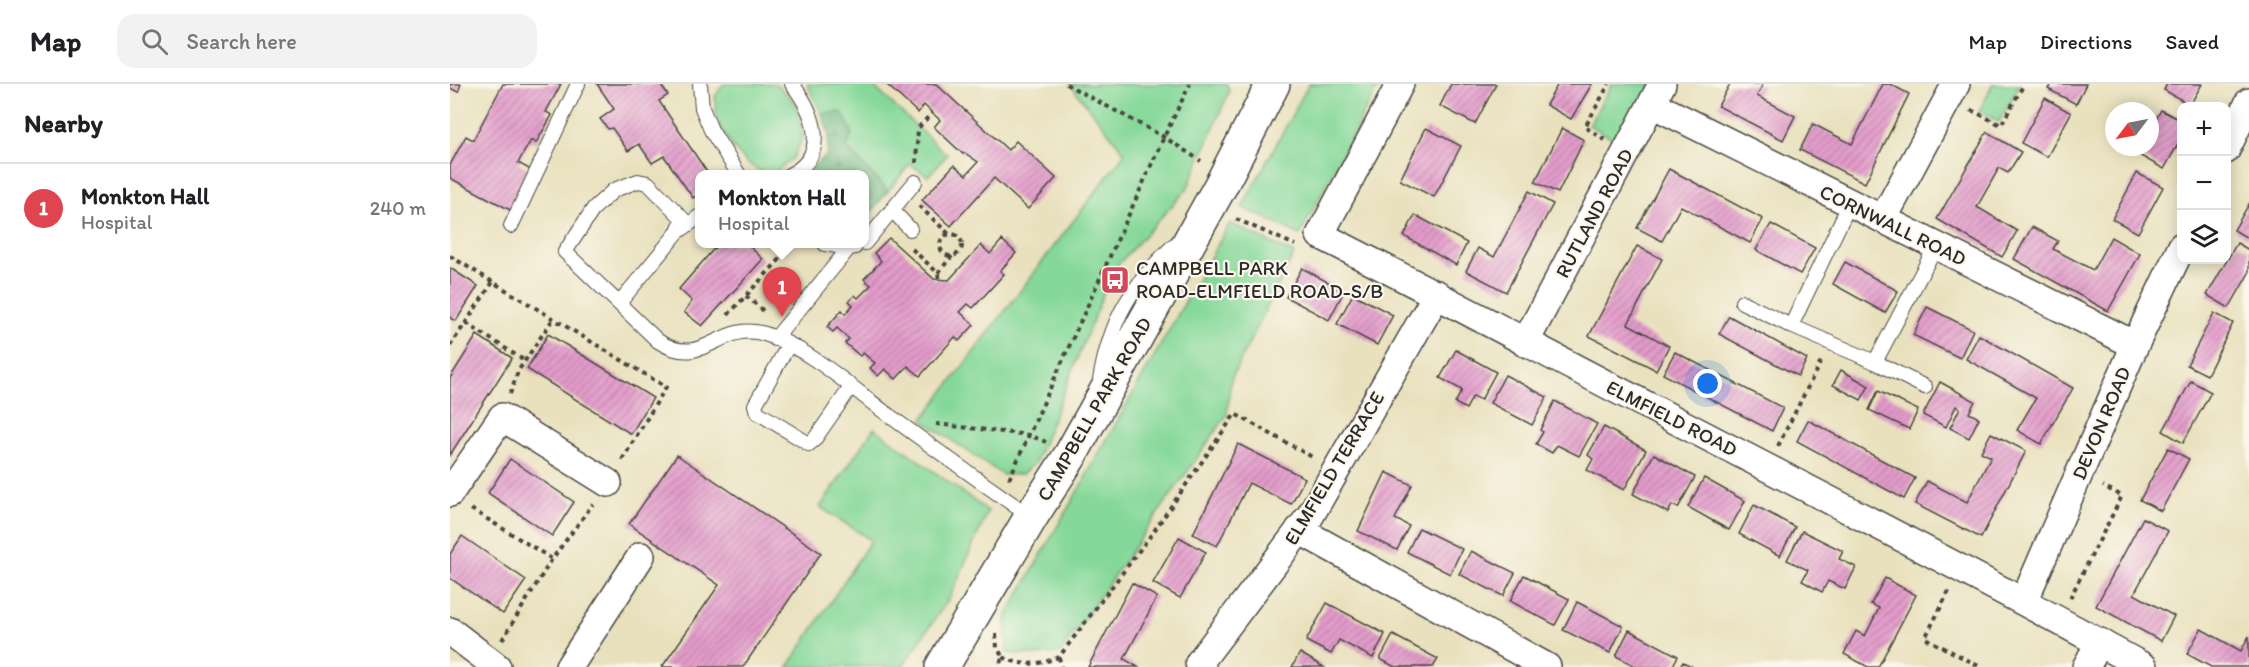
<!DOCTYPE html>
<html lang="en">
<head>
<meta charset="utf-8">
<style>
	body { margin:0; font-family:Itim,sans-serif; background:#f2f2f2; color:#202124 }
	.controls { position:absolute; right:18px; top:18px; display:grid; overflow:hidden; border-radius:12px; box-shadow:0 3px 15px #0003 }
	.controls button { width:54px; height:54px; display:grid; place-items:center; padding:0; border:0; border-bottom:2px solid #e0e0e0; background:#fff; color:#202124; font:30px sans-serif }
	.compass { position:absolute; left:1655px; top:18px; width:54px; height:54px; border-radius:50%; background:#fff; box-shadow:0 3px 15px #0003; rotate:238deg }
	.you { position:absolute; left:1258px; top:300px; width:21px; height:21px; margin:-15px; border:4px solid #fff; border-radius:50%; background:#1a73e8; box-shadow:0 0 0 9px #1a73e833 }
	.badge { display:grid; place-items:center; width:39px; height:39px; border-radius:50%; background:#d1495b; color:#fff; font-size:20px; font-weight:700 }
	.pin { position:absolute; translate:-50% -50px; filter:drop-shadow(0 2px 3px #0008) }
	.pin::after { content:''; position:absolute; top:32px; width:21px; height:18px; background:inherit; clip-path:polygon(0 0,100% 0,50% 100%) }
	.popup { position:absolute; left:245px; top:86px; width:174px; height:78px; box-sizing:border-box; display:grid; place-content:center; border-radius:12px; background:#fff; filter:drop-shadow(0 2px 4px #0005); font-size:20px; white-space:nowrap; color:#757577 }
	.popup b { font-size:22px; color:#202124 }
	.popup::after { content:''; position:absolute; left:50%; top:100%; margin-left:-12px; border:12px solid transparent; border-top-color:#fff }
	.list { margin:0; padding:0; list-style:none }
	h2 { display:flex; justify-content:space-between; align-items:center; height:78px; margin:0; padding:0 24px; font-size:26px }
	h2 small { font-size:20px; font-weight:400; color:#757577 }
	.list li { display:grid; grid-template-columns:39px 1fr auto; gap:18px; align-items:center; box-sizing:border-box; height:90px; padding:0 24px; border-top:2px solid #e0e0e0 }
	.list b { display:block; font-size:22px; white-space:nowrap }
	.list p { margin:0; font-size:20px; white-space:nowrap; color:#757577 }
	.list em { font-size:20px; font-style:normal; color:#757577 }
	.icon { flex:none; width:33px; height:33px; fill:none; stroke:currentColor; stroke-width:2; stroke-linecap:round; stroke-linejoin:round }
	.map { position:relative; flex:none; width:1799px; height:583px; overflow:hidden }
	header { display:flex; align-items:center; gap:36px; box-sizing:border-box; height:84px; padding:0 30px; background:#fff; border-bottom:2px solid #e0e0e0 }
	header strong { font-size:28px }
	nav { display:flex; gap:33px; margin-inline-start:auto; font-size:21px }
	.search { width:420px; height:54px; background:#f2f2f2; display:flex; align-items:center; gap:15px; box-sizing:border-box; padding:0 21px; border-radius:18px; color:#757577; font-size:22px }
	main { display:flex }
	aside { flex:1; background:#fff }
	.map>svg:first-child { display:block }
</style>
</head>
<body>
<header>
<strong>Map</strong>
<div class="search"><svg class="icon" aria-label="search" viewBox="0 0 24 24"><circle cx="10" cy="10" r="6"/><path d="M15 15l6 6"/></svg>Search here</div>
<nav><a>Map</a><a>Directions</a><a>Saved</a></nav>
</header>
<main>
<aside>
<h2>Nearby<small></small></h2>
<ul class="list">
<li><span class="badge" style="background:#e0444e">1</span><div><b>Monkton Hall</b><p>Hospital</p></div><em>240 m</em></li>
</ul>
</aside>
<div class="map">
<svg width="1799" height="583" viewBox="0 0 1799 583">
	<defs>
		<pattern id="forest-firs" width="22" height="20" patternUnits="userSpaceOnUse" patternTransform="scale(1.5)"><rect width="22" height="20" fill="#6cb881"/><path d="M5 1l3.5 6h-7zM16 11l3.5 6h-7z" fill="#59966a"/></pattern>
		<pattern id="building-hatch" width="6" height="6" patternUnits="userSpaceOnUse" patternTransform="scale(1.5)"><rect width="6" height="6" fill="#e39ccb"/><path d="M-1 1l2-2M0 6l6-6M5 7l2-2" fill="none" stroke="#b87fa5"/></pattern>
	</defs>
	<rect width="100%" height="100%" fill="#fbf7ec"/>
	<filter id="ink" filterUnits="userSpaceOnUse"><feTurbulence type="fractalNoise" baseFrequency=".0167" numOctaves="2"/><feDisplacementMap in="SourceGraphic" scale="12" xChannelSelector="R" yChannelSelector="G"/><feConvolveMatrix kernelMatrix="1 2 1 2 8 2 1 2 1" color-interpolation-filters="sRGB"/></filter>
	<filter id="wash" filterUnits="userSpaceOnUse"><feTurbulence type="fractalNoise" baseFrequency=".008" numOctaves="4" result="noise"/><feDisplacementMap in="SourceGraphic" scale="24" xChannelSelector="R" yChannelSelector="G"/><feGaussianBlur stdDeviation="1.35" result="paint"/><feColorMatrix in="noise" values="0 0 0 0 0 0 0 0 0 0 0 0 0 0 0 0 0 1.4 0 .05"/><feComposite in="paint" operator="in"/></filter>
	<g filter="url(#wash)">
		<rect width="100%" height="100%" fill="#e9e1be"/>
		<!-- grass -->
		<g fill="#85d899" stroke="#588262" stroke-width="1.5">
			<polygon points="273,0 327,0 346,20 353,53 343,74 324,89 314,90 296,78 282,62 267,37 265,13"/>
			<polygon points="357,0 421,0 497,71 478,92 460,80 438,107 396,64 392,28 372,30"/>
			<polygon points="620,0 777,0 779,8 737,105 663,186 585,379 572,390 553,391 472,336 675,69"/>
			<polygon points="859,0 929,0 850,151 792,123"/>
			<polygon points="1162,0 1202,0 1171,59 1139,41"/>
			<polygon points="1543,0 1570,0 1549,38 1529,27"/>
			<polygon points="780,139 844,170 781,295 777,331 610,569 589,571 557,569 556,533"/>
			<polygon points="424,344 538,427 500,513 452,583 338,583 421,456 370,423"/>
		</g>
		<!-- forest -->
		<polygon fill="url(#forest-firs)" stroke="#4c7256" stroke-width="1.5" points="392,28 402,48 397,64 438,107 415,135 415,91 354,90 377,71 379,50 372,30"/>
		<g id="blocks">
			<!-- building -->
			<g fill="url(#building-hatch)">
				<polygon points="0,0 11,0 8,8 0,4"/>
				<polygon points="53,0 111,0 96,28 102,31 86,59 81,56 68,79 83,87 62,127 0,94 0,81 16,52 23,56"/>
				<polygon points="147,0 210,0 218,11 209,17 259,91 250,91 250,109 243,114 214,72 202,79 189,60 178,67 162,44 158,45 150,35 164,25"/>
				<polygon points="436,0 486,0 558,66 566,57 606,94 578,125 544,94 501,142 472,116 504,81 516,91 528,78 515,69 513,70 484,43 490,36 474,21 468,29"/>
				<polygon points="1001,0 1046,0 1025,40 990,22"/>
				<polygon points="1108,0 1142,0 1121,35 1096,21"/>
				<polygon points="1280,0 1313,0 1307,12 1345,32 1333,56 1268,22"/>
				<polygon points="1433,0 1440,0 1459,10 1415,99 1350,66 1363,40 1402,60"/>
				<polygon points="1601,0 1636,0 1626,20 1598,5"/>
				<polygon points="1717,0 1752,0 1740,21 1714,6"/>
				<polygon points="1595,14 1621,29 1597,73 1571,59"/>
				<polygon points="1711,26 1732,37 1732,53 1714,85 1687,70 1691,63 1700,63 1700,46"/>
				<polygon points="976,44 1011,62 984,113 950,96"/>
				<polygon points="1112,44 1134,56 1108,109 1085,98"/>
				<polygon points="1537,48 1571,68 1558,89 1549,84 1527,123 1567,147 1552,173 1487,135"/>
				<polygon points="1219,85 1313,135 1300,159 1231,122 1212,157 1187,144"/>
				<polygon points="1687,89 1713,103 1688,149 1662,135"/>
				<polygon points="1079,107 1103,120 1056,208 1016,187 1028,164 1044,173"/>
				<polygon points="1799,120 1799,155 1784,146"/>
				<polygon points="965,131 1017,159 1006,181 954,152"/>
				<polygon points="1321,140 1365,164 1350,190 1306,166"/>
				<polygon points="1582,143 1608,157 1603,165 1643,186 1661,153 1690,170 1658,227 1564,175"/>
				<polygon points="439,154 484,195 499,196 531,161 540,170 552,156 566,169 550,187 554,190 523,224 518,220 510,228 524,241 509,257 505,253 470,292 458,282 446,295 435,285 428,292 420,284 425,279 413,269 410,272 395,259 399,255 387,244 383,248 377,243 392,226 395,230 403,221 399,217 405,211 408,214 421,201 414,195 431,177 424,169"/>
				<polygon points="1787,159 1799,166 1799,189 1779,224 1757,211"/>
				<polygon points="268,160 297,160 313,175 252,242 234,228 242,217 229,205"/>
				<polygon points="1187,162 1212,175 1178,240 1219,262 1206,286 1139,252"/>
				<polygon points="1395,178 1448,207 1435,229 1383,200"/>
				<polygon points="0,184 28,202 6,237 0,234"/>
				<polygon points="852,184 894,207 879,236 836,213"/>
				<polygon points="903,210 943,231 927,261 887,240"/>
				<polygon points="1477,223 1523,246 1510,274 1463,251"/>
				<polygon points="1764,229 1783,239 1757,291 1737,281"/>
				<polygon points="1279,232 1357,275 1348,292 1269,250"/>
				<polygon points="98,250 203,314 181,350 77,285"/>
				<polygon points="27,251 62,274 0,371 0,294"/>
				<polygon points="1529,251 1623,304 1591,360 1567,346 1586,314 1516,275"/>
				<polygon points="1006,266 1046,288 1031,316 1023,312 1016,325 1005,319 1012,306 990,294"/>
				<polygon points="1225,268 1333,324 1322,347 1213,290"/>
				<polygon points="1391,286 1419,302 1411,316 1383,301"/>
				<polygon points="1055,291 1097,313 1082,341 1040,319"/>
				<polygon points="1741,297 1761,308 1733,359 1713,347"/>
				<polygon points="1490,298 1525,317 1519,329 1529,334 1519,354 1500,344 1510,324 1506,322 1496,343 1473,331"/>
				<polygon points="1428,307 1468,326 1459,345 1419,326"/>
				<polygon points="1105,317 1147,340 1129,372 1107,361 1102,369 1086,360 1093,348 1090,346"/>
				<polygon points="1358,336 1465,394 1454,415 1347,357"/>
				<polygon points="1154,343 1196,366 1174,406 1137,386 1143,375 1138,371"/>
				<polygon points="1541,349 1576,367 1531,454 1465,420 1477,397 1517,418 1541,373 1531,368"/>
				<polygon points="788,360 855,394 841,420 799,399 767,462 743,450"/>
				<polygon points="1718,364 1739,375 1711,427 1690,416"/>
				<polygon points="1204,370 1245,393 1228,424 1222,421 1218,429 1183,410"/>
				<polygon points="227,371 371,469 293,583 212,583 269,501 179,440"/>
				<polygon points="60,375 124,418 102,452 38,409"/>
				<polygon points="936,388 962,401 945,435 959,442 947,466 908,447"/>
				<polygon points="1254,394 1295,417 1279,446 1238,423"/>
				<polygon points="1304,421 1345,443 1330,472 1289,450"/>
				<polygon points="1693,434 1718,447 1684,510 1724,532 1711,557 1646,522"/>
				<polygon points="969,444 1012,465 1000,490 957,468"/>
				<polygon points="1352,447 1393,467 1389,475 1406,483 1395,505 1378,497 1372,508 1352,497 1358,486 1337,476"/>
				<polygon points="12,452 76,496 53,530 0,494 0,470"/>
				<polygon points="729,453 756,468 730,514 703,499"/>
				<polygon points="1021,467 1065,489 1053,512 1009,490"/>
				<polygon points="1074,491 1119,515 1105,541 1060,517"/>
				<polygon points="1435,494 1466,511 1428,583 1418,583 1394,570 1406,547 1415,552 1429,524 1421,520"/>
				<polygon points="682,499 707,513 674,575 688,583 638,583"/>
				<polygon points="1127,518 1173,542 1160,569 1113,546"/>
				<polygon points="877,519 935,550 923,574 889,556 881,570 856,557"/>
				<polygon points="1751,545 1791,567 1799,552 1799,583 1761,583 1737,570"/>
				<polygon points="1179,546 1228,572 1222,583 1187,583 1166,572"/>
				<polygon points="943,551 988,575 983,583 945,583 930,575"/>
				<polygon points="850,569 874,583 842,583"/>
				<polygon points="1233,578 1243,583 1230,583"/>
			</g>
		</g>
	</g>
	<g filter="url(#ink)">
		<use href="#blocks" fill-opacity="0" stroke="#484641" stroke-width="1.5"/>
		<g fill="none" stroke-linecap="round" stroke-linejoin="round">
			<!-- service casing -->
			<g stroke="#484641" stroke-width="16">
				<g id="service">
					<polyline points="250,0 252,24 261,46 289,91"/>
					<path d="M339 91C381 71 364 28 342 0"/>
					<polyline points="1400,119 1341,242 1425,278 1486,162"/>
					<polyline points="442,126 460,145"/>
					<polyline points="61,142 128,0"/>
					<polyline points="228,148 250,132"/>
					<polyline points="415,159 465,98"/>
					<polyline points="375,160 399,164 405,163"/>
					<path d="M170 218 227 149 233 135 198 99 188 97 164 106 144 124 115 168 208 257C254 287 269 236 315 250 356 263 399 301 433 327 482 363 531 398 581 433"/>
					<polyline points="1292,218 1341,242"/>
					<polyline points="325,255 399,164"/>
					<polyline points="338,262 305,321 307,328 359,360 364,356 401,303"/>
					<polyline points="1425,278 1475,303"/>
					<path d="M650 296C660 236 681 202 724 161"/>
				</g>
			</g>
			<!-- minor casing -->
			<g stroke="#484641" stroke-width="30">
				<g id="minor">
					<path d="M950 0 870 151C983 208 1093 268 1206 326 1369 411 1533 494 1694 583"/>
					<polyline points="1202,20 1685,261"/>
					<polyline points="1776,66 1799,18"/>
					<polyline points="1433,135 1506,0"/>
					<polyline points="1075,259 1212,0"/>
					<polyline points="0,409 52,333 158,399"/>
					<polyline points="849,446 1097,583"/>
					<polyline points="1574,517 1685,261 1732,162"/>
					<polyline points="0,547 47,583"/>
					<polyline points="119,583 191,472"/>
					<polyline points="752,583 749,579 860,432 987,210"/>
					<polyline points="1636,583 1650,558"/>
				</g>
			</g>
			<!-- tertiary casing -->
			<g stroke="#484641" stroke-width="36">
				<polyline id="tertiary" points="492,583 581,433 620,372 771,101 823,0"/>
			</g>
			<!-- path -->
			<g stroke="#484641" stroke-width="4" stroke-dasharray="4.5 4.5" stroke-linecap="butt">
				<polyline points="616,0 714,53 751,77"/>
				<polyline points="1521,26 1551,41 1574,0"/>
				<polyline points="1155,56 1135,43 1159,0"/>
				<polyline points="466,79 468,44 482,29"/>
				<polyline points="469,122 499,150"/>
				<polyline points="786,135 845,161"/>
				<circle cx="501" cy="161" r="11"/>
				<polyline points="462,165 488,189 489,196"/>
				<polyline points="0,172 216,303 172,376"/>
				<polyline points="488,189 502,172"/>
				<polyline points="296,212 316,229"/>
				<polyline points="278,231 344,160"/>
				<polyline points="16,239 75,277"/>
				<polyline points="0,262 43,198"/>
				<polyline points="60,310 68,287 103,235"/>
				<polyline points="486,340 579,351 596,358"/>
				<polyline points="1328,362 1372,275"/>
				<polyline points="559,395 714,53 740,0"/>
				<polyline points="21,425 102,475"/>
				<polyline points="1499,507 1475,554 1531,583"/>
				<polyline points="1620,514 1672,412 1653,402"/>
				<polyline points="546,550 547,564 553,573 548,583"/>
				<polyline points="52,556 102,475 143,420"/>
				<path d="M553 573C573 583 588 581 609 573L704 447 785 330 864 374"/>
				<polyline points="609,573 611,583"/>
			</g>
			<!-- service -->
			<use href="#service" stroke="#fff" stroke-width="14"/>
			<!-- minor -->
			<use href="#minor" stroke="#fff" stroke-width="27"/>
			<!-- tertiary -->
			<use href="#tertiary" stroke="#fff" stroke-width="33"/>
		</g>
	</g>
	<!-- icons -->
	<defs>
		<g id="bus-square" transform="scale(1.5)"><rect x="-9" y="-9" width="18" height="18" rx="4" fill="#d1495b" stroke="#fbf7ec"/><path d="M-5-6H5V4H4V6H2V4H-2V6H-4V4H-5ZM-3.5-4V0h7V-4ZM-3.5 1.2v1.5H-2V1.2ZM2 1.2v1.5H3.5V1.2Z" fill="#fff"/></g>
	</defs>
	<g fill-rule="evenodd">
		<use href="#bus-square" x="665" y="196"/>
	</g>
	<g text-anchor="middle" stroke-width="4.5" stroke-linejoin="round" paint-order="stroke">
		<!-- street labels -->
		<g font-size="20" fill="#2b2b2b" stroke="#fbf7ec">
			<text transform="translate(1144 129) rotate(-62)" y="7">RUTLAND ROAD</text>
			<text transform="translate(1443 141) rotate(26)" y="7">CORNWALL ROAD</text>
			<text transform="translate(644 325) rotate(-60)" y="7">CAMPBELL PARK ROAD</text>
			<text transform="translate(1222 334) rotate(27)" y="7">ELMFIELD ROAD</text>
			<text transform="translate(1651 339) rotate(-67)" y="7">DEVON ROAD</text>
			<text transform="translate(884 384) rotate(-59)" y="7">ELMFIELD TERRACE</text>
		</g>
		<!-- poi labels -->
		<g font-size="20" fill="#2b2b2b" stroke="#fbf7ec" text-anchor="start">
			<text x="686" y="191">CAMPBELL PARK<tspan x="686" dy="23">ROAD-ELMFIELD ROAD-S/B</tspan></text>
		</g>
	</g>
</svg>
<div class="controls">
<button>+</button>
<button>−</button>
<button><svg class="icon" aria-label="layers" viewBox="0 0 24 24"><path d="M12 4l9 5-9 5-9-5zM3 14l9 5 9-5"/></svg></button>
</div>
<svg class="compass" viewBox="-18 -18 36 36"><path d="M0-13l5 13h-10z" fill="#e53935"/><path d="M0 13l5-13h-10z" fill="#757577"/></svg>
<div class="you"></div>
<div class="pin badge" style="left:332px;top:233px;background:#e0444e">1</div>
<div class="popup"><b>Monkton Hall</b>Hospital</div>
</div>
</main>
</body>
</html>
